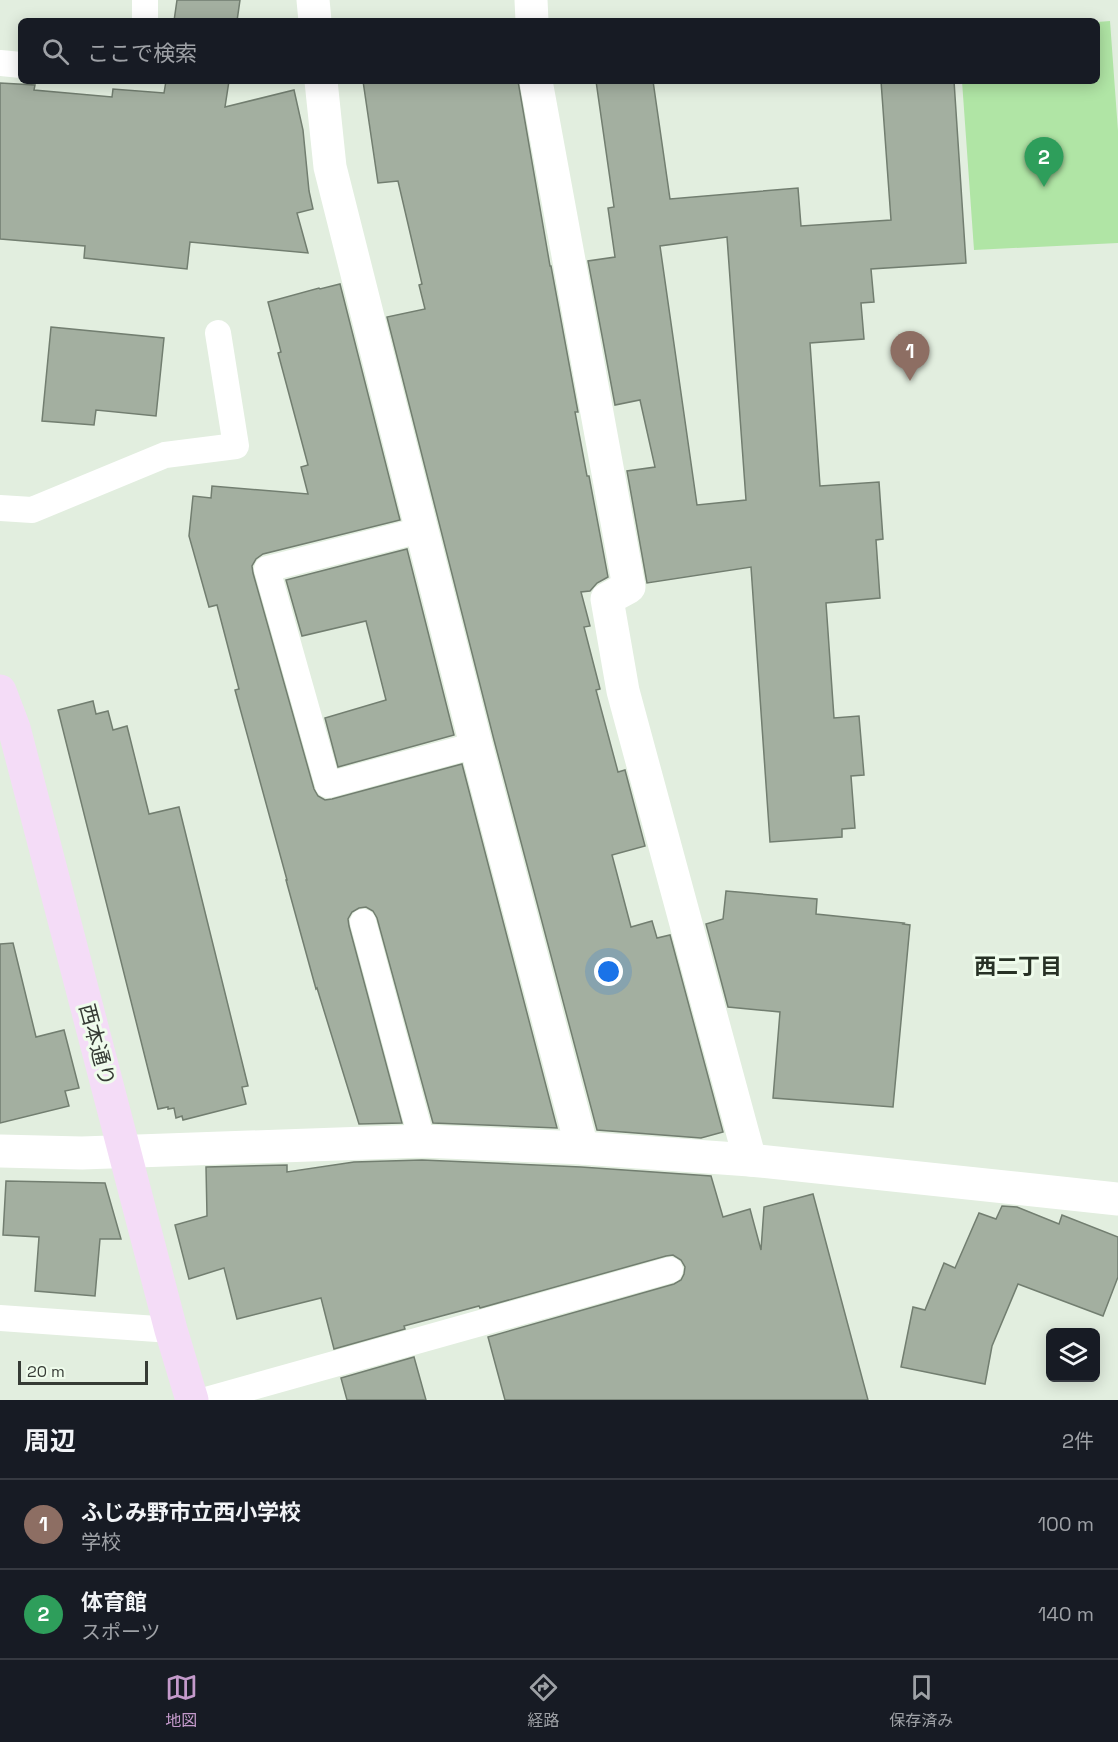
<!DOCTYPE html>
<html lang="ja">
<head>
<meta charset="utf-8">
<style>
	body { margin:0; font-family:"Space Grotesk","Noto Sans JP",sans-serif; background:#242831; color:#f1f3f6 }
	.controls { position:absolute; right:18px; bottom:18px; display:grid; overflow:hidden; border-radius:9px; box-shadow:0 3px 15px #0003 }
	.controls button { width:54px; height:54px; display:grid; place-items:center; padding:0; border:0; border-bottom:2px solid #363941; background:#171b24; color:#f1f3f6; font:30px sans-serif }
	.scale { position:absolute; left:18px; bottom:15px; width:130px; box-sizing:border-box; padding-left:6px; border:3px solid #363b35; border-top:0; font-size:16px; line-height:21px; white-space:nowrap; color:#363b35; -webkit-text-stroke:4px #effcec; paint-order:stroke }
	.you { position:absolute; left:609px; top:972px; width:21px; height:21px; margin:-15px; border:4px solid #fff; border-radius:50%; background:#1a73e8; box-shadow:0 0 0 9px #1a73e833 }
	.badge { display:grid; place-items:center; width:39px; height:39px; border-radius:50%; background:#c49acb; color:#fff; font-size:20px; font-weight:700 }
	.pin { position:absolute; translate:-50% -50px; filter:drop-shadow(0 2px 3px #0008) }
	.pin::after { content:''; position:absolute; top:32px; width:21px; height:18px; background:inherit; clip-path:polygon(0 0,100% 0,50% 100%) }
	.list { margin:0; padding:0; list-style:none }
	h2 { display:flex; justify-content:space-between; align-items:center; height:78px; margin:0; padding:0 24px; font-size:26px }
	h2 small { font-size:20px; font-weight:400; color:#9ea1a6 }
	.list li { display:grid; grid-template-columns:39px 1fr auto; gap:18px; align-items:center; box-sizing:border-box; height:90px; padding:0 24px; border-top:2px solid #363941 }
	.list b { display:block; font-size:22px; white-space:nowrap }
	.list p { margin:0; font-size:20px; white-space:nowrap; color:#9ea1a6 }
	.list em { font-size:20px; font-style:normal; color:#9ea1a6 }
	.icon { flex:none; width:33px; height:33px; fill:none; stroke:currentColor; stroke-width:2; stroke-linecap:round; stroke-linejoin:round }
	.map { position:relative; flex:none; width:1118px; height:1400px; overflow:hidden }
	.search { position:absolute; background:#171b24; box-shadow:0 3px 15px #0003; left:18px; right:18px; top:18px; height:66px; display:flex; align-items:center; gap:15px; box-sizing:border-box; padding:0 21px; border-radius:9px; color:#9ea1a6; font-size:22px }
	.sheet { height:258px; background:#171b24 }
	nav { display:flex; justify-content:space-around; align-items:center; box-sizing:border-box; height:84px; border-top:2px solid #363941; background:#171b24; font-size:16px; color:#9ea1a6 }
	nav a { display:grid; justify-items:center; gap:3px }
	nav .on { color:#c49acb }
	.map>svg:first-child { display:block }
</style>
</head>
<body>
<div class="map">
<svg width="1118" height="1400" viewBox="0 0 1118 1400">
	<rect width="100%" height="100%" fill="#e2eedf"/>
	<!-- green -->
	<polygon fill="#b0e5a5" points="1110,21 1118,131 1118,243 974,250 962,81 1097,81 1097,22"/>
	<!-- building -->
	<g fill="#a3afa0" stroke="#727e70" stroke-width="1.5" fill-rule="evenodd">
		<polygon points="177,0 240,0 237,21 174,21"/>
		<polygon points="166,81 229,81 225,107 294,90 303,130 309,191 313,209 297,213 308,253 190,242 187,269 84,258 85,246 0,239 0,83 35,85 34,90 112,97 113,89 164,93"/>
		<polygon points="363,81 518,81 550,266 551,266 578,412 575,412 587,476 589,476 608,577 597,583 590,591 581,592 590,626 584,627 600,689 596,690 618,772 625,770 645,846 612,855 631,927 652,921 657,938 670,935 723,1132 701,1138 597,1130 494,740 387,317 425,309 419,285 422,284 398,181 378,183"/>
		<path d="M596 81H653L670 199 798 188 801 226 891 220 881 81H954L966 263 871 269 874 302 861 303 864 339 810 343 820 486 879 482 883 539 876 540 880 598 826 603 834 718 859 716 864 775 851 776 855 828 842 829V837L770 842 751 567 647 583 627 471 655 467 640 400 615 405 588 261 615 257 608 208 614 207ZM727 237 746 500 697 505 660 246Z"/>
		<polygon points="340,284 400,520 263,554 256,559 252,566 253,573 314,789 318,796 325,800 332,799 462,764 557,1128 433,1123 377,918 373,911 366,907 359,908 352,912 348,919 349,926 402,1123 359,1124 317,988 316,989 286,880 287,880 235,690 239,689 217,605 209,607 189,536 193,496 211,498 212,486 308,494 301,467 308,465 278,353 281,352 268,302 319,288 320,289"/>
		<polygon points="51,327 164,338 156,416 96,410 94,425 42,421"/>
		<polygon points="407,549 454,735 338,767 325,718 386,700 366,621 302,636 286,580"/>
		<polygon points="93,701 96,714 108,711 113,730 127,726 149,814 179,807 248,1086 242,1087 246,1104 183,1120 182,1116 176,1118 174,1108 168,1109 168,1107 158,1109 58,710"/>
		<polygon points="726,891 817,899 816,914 904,923 903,924 910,925 893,1107 773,1098 780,1012 728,1007 706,924 723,919"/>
		<polygon points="13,943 36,1037 64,1030 79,1088 65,1091 69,1106 0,1123 0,944"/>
		<polygon points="422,1160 581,1167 711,1176 723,1217 750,1209 761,1250 764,1207 813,1194 868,1400 505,1400 488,1337 674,1284 681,1280 684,1274 685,1267 681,1260 673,1255 666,1256 480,1308 479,1306 404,1326 405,1329 334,1349 321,1298 237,1319 224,1268 189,1279 175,1225 207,1216 206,1167 287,1165 287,1172 354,1162"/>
		<polygon points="6,1181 105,1183 121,1239 100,1239 95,1296 35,1291 39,1237 3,1235"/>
		<polygon points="1002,1206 1017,1207 1059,1224 1062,1215 1118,1237 1118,1277 1103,1316 1018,1284 992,1346 985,1384 901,1367 913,1307 925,1310 944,1263 955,1268 979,1213 996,1219"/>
		<polygon points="414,1357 426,1400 347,1400 341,1378"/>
	</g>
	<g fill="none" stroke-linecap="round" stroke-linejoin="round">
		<!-- lane -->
		<g stroke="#fff" stroke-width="26">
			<polyline points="145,21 145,0"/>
			<polyline points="0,63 21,65"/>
			<polyline points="0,508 32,510 165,455 236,446 218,333"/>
			<polyline points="421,530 267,569 328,785 476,745"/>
			<polyline points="363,922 422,1141"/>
			<polyline points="0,1318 171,1330"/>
			<polyline points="206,1400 670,1270"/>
		</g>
		<!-- street -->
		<g stroke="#fff" stroke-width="33">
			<polyline points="313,0 315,21"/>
			<polyline points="531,0 532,21"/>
			<polyline points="321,81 330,167 476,745 582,1148"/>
			<polyline points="536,81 629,587 607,599 623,691 750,1160"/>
			<polyline points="0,1151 82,1153 422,1141 582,1148 750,1160 1118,1199"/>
		</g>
		<!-- secondary -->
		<polyline stroke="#f4dcf7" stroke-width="33" points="0,691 14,728 171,1330 192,1400"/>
	</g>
	<g text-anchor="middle" stroke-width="6" stroke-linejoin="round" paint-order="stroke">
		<!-- street labels -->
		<g font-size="21" fill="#363b35" stroke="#effcec">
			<text transform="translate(97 1045) rotate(75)" y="7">西本通り</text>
		</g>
		<!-- neighbourhood labels -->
		<g font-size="22" font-weight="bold" fill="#273125" stroke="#effcec">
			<text x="1018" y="974">西二丁目</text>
		</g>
	</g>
</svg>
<div class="controls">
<button><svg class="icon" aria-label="layers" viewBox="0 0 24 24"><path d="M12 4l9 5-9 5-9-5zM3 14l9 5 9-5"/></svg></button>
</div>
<div class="scale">20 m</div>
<div class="you"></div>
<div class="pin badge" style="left:910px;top:381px;background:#8d6e63">1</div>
<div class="pin badge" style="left:1044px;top:187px;background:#2e9e5b">2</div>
<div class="search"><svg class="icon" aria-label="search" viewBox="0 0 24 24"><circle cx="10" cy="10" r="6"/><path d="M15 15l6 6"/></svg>ここで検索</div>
</div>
<section class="sheet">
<h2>周辺<small>2件</small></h2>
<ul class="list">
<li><span class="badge" style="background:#8d6e63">1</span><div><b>ふじみ野市立西小学校</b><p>学校</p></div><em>100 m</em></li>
<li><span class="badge" style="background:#2e9e5b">2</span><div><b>体育館</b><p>スポーツ</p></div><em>140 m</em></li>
</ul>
</section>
<nav>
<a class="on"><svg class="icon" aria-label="map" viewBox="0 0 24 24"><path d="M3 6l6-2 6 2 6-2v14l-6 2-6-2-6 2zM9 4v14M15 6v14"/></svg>地図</a>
<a><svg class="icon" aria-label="directions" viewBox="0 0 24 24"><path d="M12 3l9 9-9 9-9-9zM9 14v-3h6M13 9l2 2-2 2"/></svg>経路</a>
<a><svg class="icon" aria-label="saved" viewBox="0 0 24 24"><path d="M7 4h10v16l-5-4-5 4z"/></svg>保存済み</a>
</nav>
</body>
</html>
